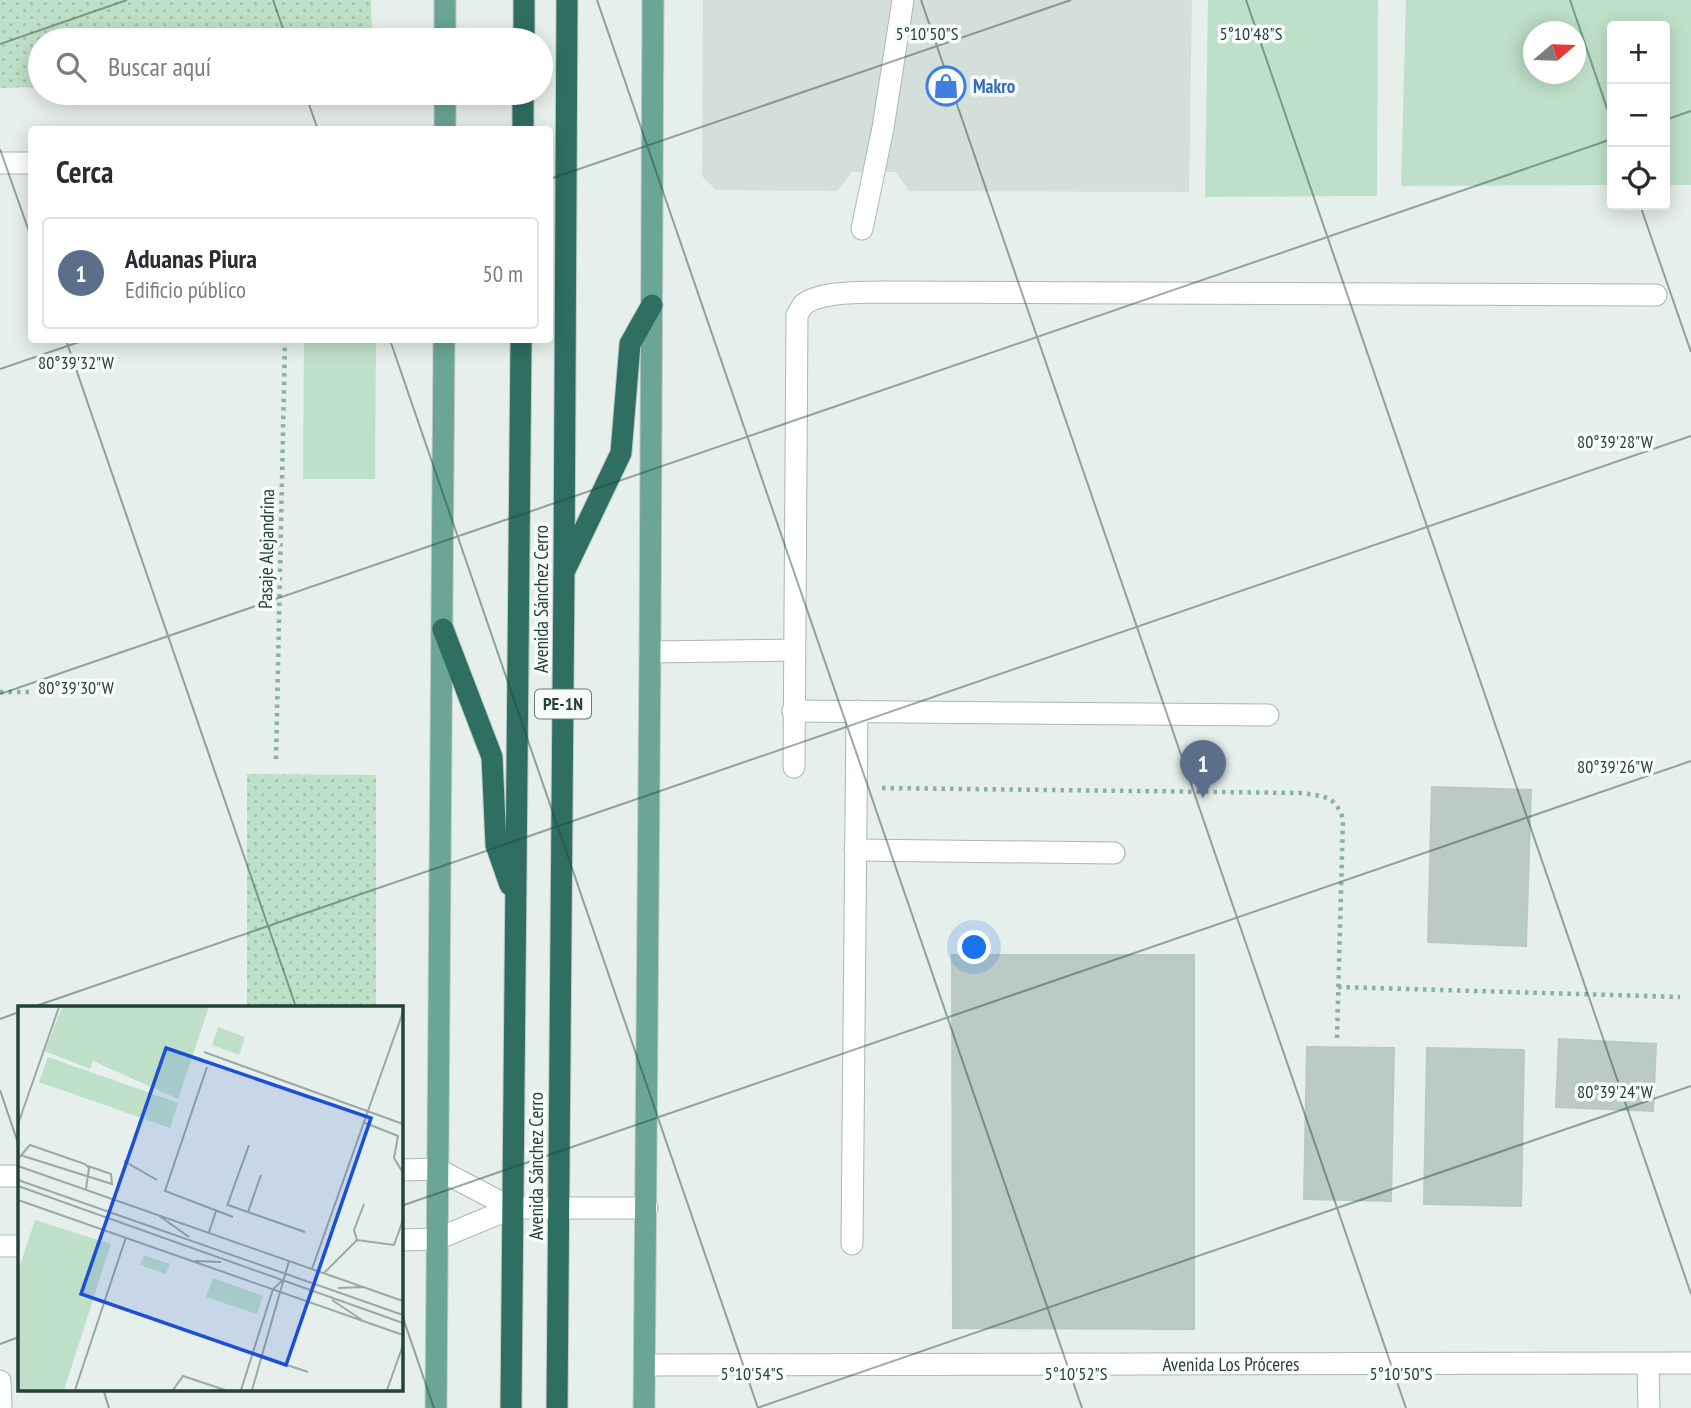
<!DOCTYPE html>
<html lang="es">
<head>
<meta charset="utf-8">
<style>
	body { margin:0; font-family:"PT Sans Narrow",sans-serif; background:#f2f2f3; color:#2b2b33 }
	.controls { position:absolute; right:21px; top:21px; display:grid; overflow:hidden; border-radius:7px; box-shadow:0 4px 18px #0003 }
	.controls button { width:63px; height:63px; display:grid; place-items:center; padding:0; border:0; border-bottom:2px solid #e1e1e2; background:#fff; color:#2b2b33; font:35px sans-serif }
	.compass { position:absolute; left:1523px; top:21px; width:63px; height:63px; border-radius:50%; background:#fff; box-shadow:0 4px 18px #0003; rotate:71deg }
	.you { position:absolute; left:975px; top:948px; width:24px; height:24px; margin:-18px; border:5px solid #fff; border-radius:50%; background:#1a73e8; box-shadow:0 0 0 10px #1a73e833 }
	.badge { display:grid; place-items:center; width:46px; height:46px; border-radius:50%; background:#855347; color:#fff; font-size:23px; font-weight:700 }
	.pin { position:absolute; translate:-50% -58px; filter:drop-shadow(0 2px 4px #0008) }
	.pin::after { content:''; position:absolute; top:37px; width:24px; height:21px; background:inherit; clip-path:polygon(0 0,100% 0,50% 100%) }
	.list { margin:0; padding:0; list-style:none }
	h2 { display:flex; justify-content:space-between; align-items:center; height:91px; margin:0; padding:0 28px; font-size:30px }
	h2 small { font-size:23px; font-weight:400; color:#7c7c81 }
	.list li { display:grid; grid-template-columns:46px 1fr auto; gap:21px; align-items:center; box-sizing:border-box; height:112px; margin:0 14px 14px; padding:0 14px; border:2px solid #e1e1e2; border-radius:7px }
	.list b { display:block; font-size:26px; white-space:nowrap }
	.list p { margin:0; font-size:23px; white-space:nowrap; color:#7c7c81 }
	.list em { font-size:23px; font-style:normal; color:#7c7c81 }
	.icon { flex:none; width:38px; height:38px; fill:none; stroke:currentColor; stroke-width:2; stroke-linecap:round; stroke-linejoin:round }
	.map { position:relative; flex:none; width:1691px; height:1408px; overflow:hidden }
	.search { position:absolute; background:#fff; box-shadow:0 4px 18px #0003; left:28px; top:28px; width:525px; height:77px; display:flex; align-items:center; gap:18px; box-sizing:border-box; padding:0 24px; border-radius:38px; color:#7c7c81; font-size:26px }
	.panel { position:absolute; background:#fff; box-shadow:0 4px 18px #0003; left:28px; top:126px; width:525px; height:217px; border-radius:7px }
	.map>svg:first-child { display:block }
</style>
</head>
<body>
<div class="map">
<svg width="1691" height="1408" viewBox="0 0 1691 1408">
	<defs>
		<pattern id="park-dots" width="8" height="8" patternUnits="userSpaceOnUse" patternTransform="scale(1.75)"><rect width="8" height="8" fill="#bfe0c8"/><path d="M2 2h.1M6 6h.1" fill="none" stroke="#a4c1ad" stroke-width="1.8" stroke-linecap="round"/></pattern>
	</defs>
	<rect width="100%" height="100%" fill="#e6efeb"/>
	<!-- built -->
	<polygon fill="#d4dfda" points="703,0 1192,0 1189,192 909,191 896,172 852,172 837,191 716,190 702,176"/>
	<!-- grass -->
	<g fill="#bfe0c8" fill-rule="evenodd">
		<polygon points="1208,0 1378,0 1377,196 1205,197"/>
		<path d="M1406 0H1691V185H1665V26H1612V185L1401 186ZM1534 32H1576V74H1534Z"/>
		<polygon points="304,340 376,340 375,479 303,479"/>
	</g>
	<!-- park -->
	<g fill="url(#park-dots)">
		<polygon points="0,0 371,0 372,40 40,40 40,87 0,88"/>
		<polygon points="247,774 376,775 376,1007 247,1007"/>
	</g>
	<!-- building -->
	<g fill="#bbcac4" stroke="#b8c9c2" stroke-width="2">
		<polygon points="1432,787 1531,790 1526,946 1428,942"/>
		<polygon points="952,955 1194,955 1194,1329 953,1328"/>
		<polygon points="1559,1039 1656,1044 1653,1111 1556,1107"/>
		<polygon points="1307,1047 1394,1048 1391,1201 1304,1199"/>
		<polygon points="1427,1048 1524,1050 1521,1206 1424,1204"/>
	</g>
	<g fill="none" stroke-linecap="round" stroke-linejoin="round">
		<!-- minor casing -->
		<g stroke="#a8b8b2" stroke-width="23">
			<g id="minor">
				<polyline points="0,163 32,163"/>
				<polyline points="862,229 883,128 903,0"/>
				<polyline points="650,652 794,650"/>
				<polyline points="793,711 1268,715"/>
				<path d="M794 767 797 315C798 313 802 307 803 305 819 291 860 293 881 292L1656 295"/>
				<polyline points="855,850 1114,853"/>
				<polyline points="401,1170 437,1169 512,1208"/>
				<polyline points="0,1176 19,1176"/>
				<polyline points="401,1240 437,1239 512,1208 647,1208"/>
				<polyline points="852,1244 857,711"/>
				<polyline points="0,1246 19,1246"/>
				<polyline points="1648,1364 1649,1408"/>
				<path id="s1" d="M645 1365 1691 1363"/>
				<polyline points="0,1381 1,1408"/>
			</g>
		</g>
		<!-- major casing -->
		<g stroke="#c2cac8" stroke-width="23">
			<g id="major">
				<polyline points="445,0 445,40"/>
				<polyline points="445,93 445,130"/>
				<polyline points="436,1408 444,340"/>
				<polyline points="644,1408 650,652 653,0"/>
			</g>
		</g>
		<!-- highway casing -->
		<g stroke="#c2cac8" stroke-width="23">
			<g id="highway">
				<polyline points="524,40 524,0"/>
				<polyline points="523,130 523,93"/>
				<polyline points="566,568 621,453 630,344 652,305"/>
				<polyline points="443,629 492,757 496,845 510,885"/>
				<polyline points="511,1408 521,340"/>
				<polyline points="557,1408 564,573 567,0"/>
			</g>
		</g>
		<!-- path -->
		<g stroke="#86b3a5" stroke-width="4.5" stroke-dasharray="3.5 5" stroke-linecap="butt">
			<polyline points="0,692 34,692"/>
			<polyline points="276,759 285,340"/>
			<path d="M882 788 1303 793C1326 797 1335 796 1343 819L1337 1038"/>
			<polyline points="1338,987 1680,997"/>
		</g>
		<!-- minor -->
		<use href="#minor" stroke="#fff" stroke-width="21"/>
		<!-- major -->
		<use href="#major" stroke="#6aa596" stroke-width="21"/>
		<!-- highway -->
		<use href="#highway" stroke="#2f6f62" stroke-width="21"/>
	</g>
	<!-- ticks -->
	<path fill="none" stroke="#24423a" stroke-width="2" stroke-opacity="0.45" d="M273 0 287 40M597 0 1082 1408M921 0 1406 1408M1246 0 1691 1294M1570 0 1612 123M0 44 127 0M305 93 318 130M1665 120 1691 111M0 149 32 240M550 179 1071 0M1640 205 1691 352M66 340 296 1007M390 340 758 1408M0 369 85 340M0 694 1612 139M33 1007 1691 436M0 1019 19 1012M0 1090 19 1146M401 1206 1691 761M401 1312 434 1408M0 1344 19 1337M103 1389 109 1408M757 1408 1691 1086"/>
	<!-- icons -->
	<defs>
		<g id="shop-ring" transform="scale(2.0125)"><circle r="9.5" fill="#f7fbf9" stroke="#3f7fe0" stroke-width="1.5"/><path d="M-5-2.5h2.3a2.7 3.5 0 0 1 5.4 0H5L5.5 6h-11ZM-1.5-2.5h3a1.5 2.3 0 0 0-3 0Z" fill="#3f7fe0"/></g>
	</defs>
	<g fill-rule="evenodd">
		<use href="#shop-ring" x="946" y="86"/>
	</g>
	<g text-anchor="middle" stroke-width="7" stroke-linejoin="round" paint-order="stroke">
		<!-- shield labels -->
		<rect fill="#f7fbf9" stroke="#637a73" stroke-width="2" x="535" y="689.5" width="56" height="29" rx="5"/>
		<g font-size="18" font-weight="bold" fill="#24423a">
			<text x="563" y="710">PE-1N</text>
		</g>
		<!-- shop labels -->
		<g font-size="19" font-weight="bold" fill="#366cbe" stroke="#f7fbf9" text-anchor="start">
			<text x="973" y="93">Makro</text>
		</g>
		<!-- street labels -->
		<g font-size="19" fill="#24423a" stroke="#f7fbf9">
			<text transform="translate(266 549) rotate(-89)" y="7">Pasaje Alejandrina</text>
			<text transform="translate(541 599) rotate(-90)" y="7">Avenida Sánchez Cerro</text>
			<text transform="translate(536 1166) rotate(-90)" y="7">Avenida Sánchez Cerro</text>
			<text dy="7" stroke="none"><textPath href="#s1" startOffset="586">Avenida Los Próceres</textPath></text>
		</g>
	</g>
	<!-- overview -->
	<g transform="translate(18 1006)">
		<rect width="385" height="385" fill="#e6efeb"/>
		<path d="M44 1H191L160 93 75 55 72 63 27 45ZM200 21 227 31 221 49 194 39ZM30 51 160 97 152 122 21 76ZM126 249 152 258 148 268 122 259Z" fill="#bfe0c8"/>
		<path d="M17 214 93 238 46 384H0V265ZM195 272 245 290 239 308 188 291Z" fill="#bfe0c8"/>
		<path fill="none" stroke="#98aaa4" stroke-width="2" d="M186 46 385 118M189 61 147 185 215 211M345 116 380 130 376 152 385 167M0 118 41 1M2 149 94 178 93 168 70 160M0 153 12 139 67 158 71 162 68 183M106 155 139 174M0 160 385 295M0 174 385 309M0 180 385 317M0 194 385 329M210 199 287 226M209 200 231 139M230 206 243 169M140 209 171 231M191 226 198 205M339 234 336 224 346 198M177 255 203 256M294 263 385 6M306 267 339 234 376 239 385 214M320 282 346 281M314 294 344 314M248 352 290 366M57 384 108 231M155 384 165 370 207 384M223 384 255 283 265 274M234 384 271 255M369 384 385 339"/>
		<path fill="#1d4ed8" fill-opacity="0.15" stroke="#1d4ed8" stroke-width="3.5" d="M148 42 353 112 268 359 63 288Z"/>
		<rect width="385" height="385" fill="none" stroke="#24423a" stroke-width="3.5"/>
	</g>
	<g font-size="18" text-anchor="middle" fill="#24423a" stroke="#f7fbf9" stroke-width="7" stroke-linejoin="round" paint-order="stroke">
		<text x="927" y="40">5°10'50"S</text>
		<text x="1251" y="40">5°10'48"S</text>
		<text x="76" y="369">80°39'32"W</text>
		<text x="1615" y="448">80°39'28"W</text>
		<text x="76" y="694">80°39'30"W</text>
		<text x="1615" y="773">80°39'26"W</text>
		<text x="1615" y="1098">80°39'24"W</text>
		<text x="752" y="1380">5°10'54"S</text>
		<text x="1076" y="1380">5°10'52"S</text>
		<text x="1401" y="1380">5°10'50"S</text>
	</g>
</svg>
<div class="controls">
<button>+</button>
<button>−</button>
<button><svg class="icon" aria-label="locate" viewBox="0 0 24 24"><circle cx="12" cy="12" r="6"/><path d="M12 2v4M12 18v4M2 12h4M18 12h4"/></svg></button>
</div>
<svg class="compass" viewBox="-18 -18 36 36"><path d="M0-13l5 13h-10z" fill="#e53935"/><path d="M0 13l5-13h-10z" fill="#7c7c81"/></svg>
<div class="you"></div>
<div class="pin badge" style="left:1203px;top:798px;background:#5c6f8a">1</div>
<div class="search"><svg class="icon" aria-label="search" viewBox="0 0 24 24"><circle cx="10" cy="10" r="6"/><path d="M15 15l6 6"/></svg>Buscar aquí</div>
<section class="panel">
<h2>Cerca<small></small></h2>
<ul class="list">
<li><span class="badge" style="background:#5c6f8a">1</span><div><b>Aduanas Piura</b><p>Edificio público</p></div><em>50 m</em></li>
</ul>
</section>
</div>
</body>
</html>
